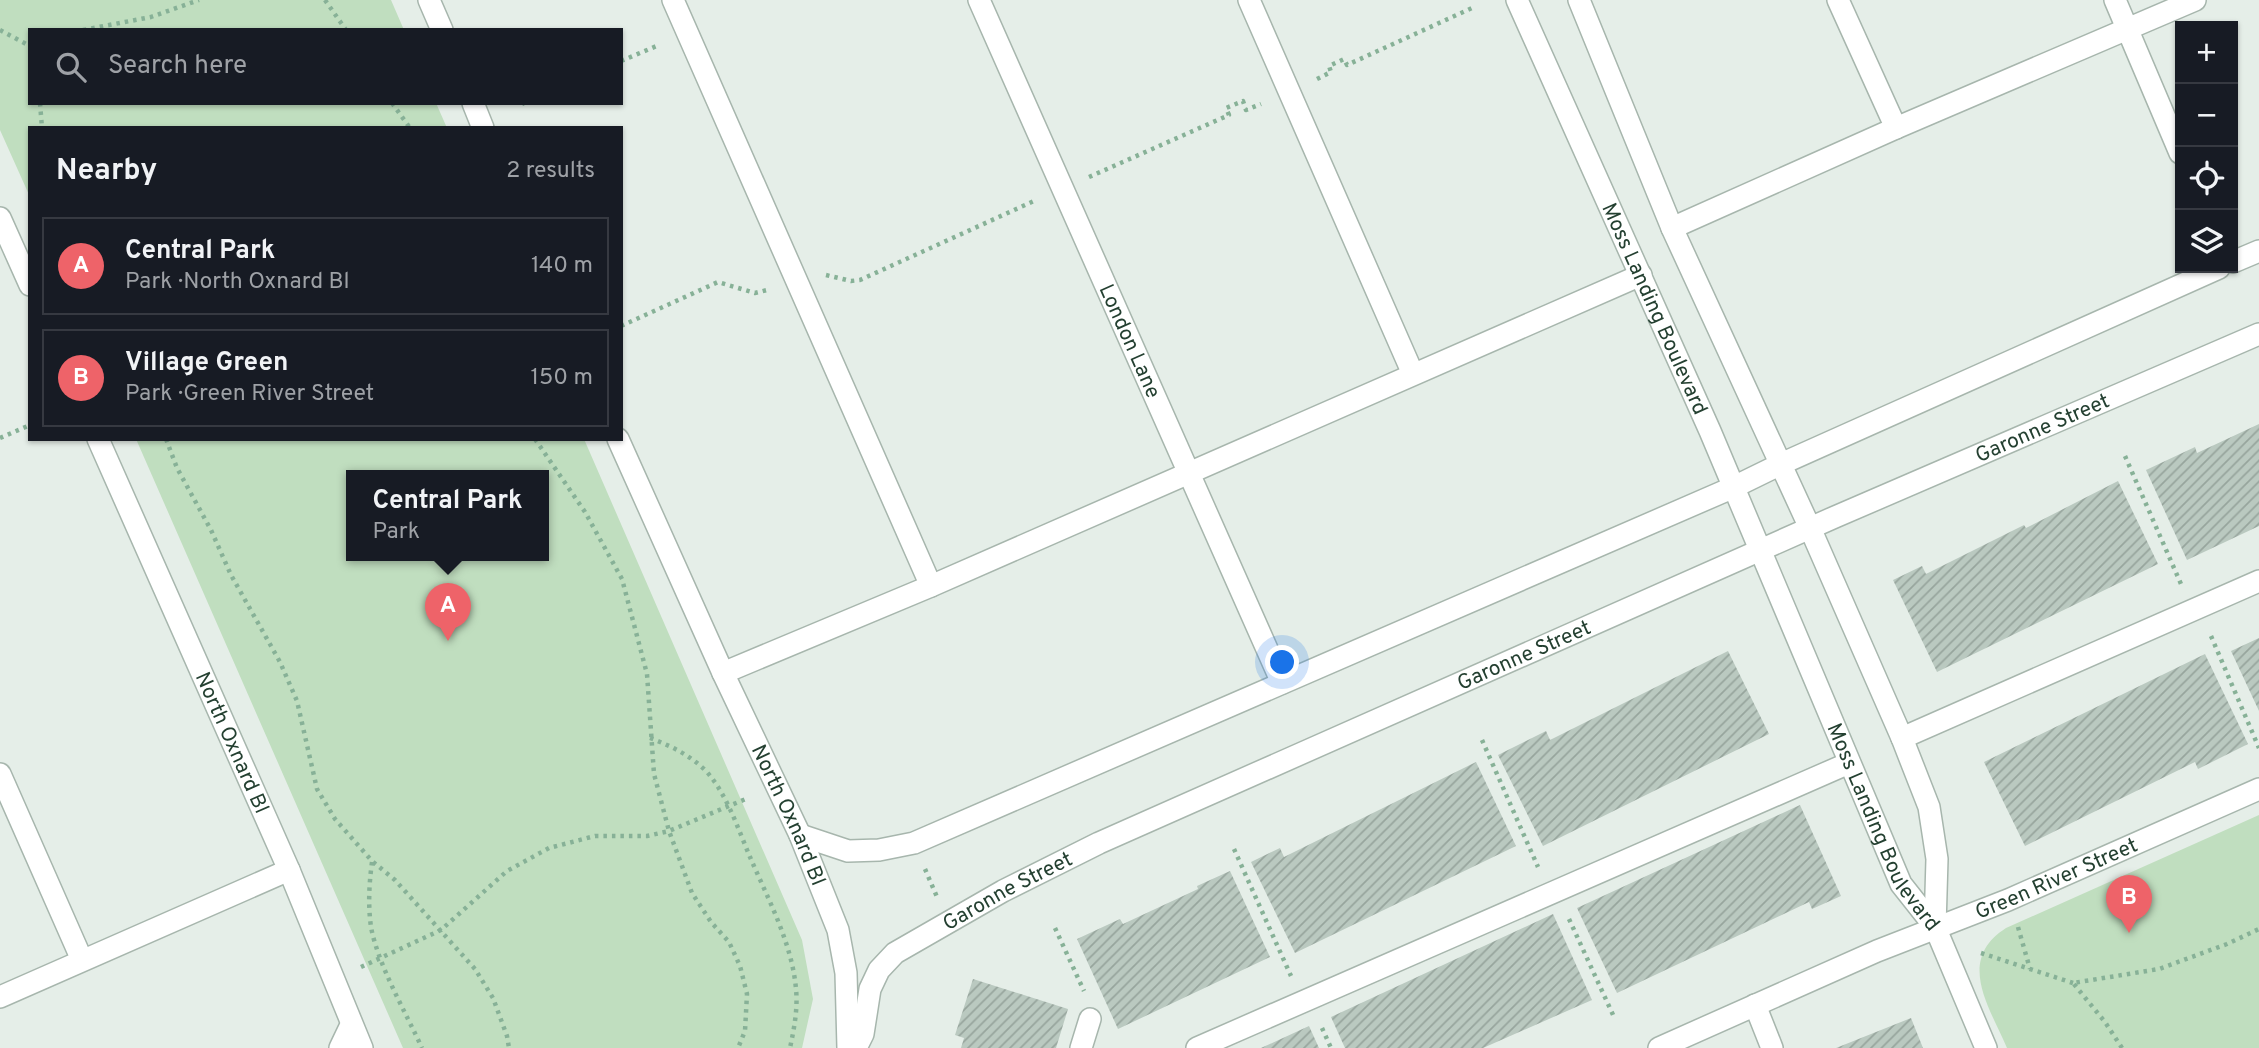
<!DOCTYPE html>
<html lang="en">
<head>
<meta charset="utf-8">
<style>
	body { margin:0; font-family:Overpass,sans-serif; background:#20242c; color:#f1f3f6 }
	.controls { position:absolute; right:21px; top:21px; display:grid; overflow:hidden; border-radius:0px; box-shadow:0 2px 5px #0004 }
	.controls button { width:63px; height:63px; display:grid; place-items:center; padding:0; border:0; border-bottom:2px solid #363941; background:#171b24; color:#f1f3f6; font:35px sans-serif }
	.you { position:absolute; left:1283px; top:663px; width:24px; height:24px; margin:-18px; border:5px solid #fff; border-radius:50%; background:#1a73e8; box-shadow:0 0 0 10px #1a73e833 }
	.badge { display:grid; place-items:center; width:46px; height:46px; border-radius:50%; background:#ee6369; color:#fff; font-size:23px; font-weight:700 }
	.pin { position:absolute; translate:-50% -58px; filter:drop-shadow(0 2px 4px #0008) }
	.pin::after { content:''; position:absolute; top:37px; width:24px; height:21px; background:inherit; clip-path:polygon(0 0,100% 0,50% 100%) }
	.popup { position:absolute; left:346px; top:470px; width:203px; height:91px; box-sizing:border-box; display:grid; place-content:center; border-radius:0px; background:#171b24; filter:drop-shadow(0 2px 5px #0005); font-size:23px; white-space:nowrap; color:#9ea1a6 }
	.popup b { font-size:26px; color:#f1f3f6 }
	.popup::after { content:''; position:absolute; left:50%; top:100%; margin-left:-14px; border:14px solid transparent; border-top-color:#171b24 }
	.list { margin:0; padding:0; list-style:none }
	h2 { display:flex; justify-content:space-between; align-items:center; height:91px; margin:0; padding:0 28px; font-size:30px }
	h2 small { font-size:23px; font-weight:400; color:#9ea1a6 }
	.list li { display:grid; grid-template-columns:46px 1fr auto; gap:21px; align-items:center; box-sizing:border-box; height:98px; margin:0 14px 14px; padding:0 14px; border:2px solid #363941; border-radius:0px }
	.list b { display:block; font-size:26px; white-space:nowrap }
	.list p { margin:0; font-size:23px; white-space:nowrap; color:#9ea1a6 }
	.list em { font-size:23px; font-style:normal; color:#9ea1a6 }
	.icon { flex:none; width:38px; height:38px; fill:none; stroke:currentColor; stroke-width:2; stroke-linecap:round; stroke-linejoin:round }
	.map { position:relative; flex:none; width:2259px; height:1048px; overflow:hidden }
	.search { position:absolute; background:#171b24; box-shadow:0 2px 5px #0004; left:28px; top:28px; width:595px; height:77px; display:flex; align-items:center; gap:18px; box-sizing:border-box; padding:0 24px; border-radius:0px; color:#9ea1a6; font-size:26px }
	.panel { position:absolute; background:#171b24; box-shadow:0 2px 5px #0004; left:28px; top:126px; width:595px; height:315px; border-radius:0px }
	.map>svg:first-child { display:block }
</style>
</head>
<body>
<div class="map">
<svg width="2259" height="1048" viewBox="0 0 2259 1048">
	<defs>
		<pattern id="building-hatch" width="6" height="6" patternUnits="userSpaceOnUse" patternTransform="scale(1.75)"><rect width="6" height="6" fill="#bac9c0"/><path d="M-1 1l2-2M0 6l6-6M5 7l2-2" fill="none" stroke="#97a59d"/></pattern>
	</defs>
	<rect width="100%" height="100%" fill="#e5eee8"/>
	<!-- green -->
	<g fill="#c0debf" fill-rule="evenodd">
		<polygon points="0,0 391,0 404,30 30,30 30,103 436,103 447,128 30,128 30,197 0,130"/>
		<path d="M136 439H584L802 940 813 999 802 1048H403ZM352 475H544V555H352Z"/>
		<path d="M2259 815V1048H2007C1989 1006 1956 960 2006 928Z"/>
	</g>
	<!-- building -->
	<g fill="url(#building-hatch)">
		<polygon points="2259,424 2259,526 2187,560 2146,470 2195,447 2197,453"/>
		<polygon points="2118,481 2158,564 1937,672 1893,580 1922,566 1926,574 2024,525 2026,528"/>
		<polygon points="2259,638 2259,711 2231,651"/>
		<polygon points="1728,651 1769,734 1543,846 1498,755 1546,731 1550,740"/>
		<polygon points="2205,654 2248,744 2198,769 2195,762 2025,846 1984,762"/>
		<polygon points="1476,762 1516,846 1295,953 1251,862 1280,848 1284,857"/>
		<polygon points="1800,805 1841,896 1812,909 1809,902 1617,993 1577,908"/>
		<polygon points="1230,871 1270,957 1118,1029 1077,939 1120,919 1123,924 1198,889 1197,886"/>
		<polygon points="1553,914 1592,1000 1483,1048 1345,1048 1331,1017"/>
		<polygon points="973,979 1068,1009 1056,1048 961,1048 964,1038 955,1035"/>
		<polygon points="1911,1018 1923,1048 1836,1048"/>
		<polygon points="1309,1026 1319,1048 1261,1048"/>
	</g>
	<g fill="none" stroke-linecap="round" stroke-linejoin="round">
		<!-- minor casing -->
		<g stroke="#a7b6ad" stroke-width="24">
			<g id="minor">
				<polyline points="429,0 442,30"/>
				<polyline points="673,0 931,586"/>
				<path id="s1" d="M979 0 1282 683"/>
				<polyline points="1249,0 1413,374"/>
				<path id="s2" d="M1517 0 1710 431 1901 884 1935 927 1986 1048"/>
				<polyline points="1579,0 1672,228 1810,528 1902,738 1929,807 1937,859 1935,927"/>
				<polyline points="1838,0 1896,128"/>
				<polyline points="2115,0 2180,153"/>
				<polyline points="473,103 483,128"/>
				<polyline points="0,218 30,285"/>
				<polyline points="1672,228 1896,128 2195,0"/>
				<polyline points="2233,262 2259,251"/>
				<path id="s3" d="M98 439 289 870 362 1048"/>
				<path id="s4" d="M618 439 723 673 800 835 838 930 846 973 848 1048"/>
				<polyline points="723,673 931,586 1641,275"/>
				<polyline points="1902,738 2259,581"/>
				<polyline points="0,774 82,960"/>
				<polyline points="800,835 848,851 879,850 914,843 1734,487 1781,464 2219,268"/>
				<polyline points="0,997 289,870"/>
				<polyline points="1755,1005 1772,1048"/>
				<polyline points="340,1048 351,1025"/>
				<path id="s5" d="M856 1048 863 1034 870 989 879 970 895 953 1003 891 1099 843 1835 517 2259 334"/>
				<polyline points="1081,1048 1090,1019"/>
				<polyline points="1197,1048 1849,763"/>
				<path id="s6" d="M1659 1048 1877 951 2008 900 2259 789"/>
			</g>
		</g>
		<!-- path -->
		<g stroke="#87b197" stroke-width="4.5" stroke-dasharray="3.5 5" stroke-linecap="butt">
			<polyline points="325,0 346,30"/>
			<polyline points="0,30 30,46"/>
			<polyline points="83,30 151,17 199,0"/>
			<polyline points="621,61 659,45"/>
			<polyline points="1317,79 1331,72 1329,66 1344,59 1347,65 1472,8"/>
			<polyline points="40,103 42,128"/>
			<polyline points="392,103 410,128"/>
			<polyline points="522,104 524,103"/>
			<polyline points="1089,177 1229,115 1226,108 1243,101 1246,110 1261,104"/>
			<polyline points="826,275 851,281 860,280 1034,201"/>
			<polyline points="621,326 718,282 755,293 767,290"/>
			<polyline points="0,438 30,425"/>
			<polyline points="166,439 177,468 211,530 231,575 280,662 297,701 317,789 335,819 372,861 395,880 475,969 493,998 507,1036 509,1048"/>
			<polyline points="535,439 585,512 622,579 647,674 654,774 669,831 692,893 711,922 729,942 740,966 747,994 745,1031 738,1048"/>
			<polyline points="2125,456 2181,584"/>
			<polyline points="2211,636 2259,748"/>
			<path d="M650 738C671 746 690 755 706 771 727 794 738 829 750 857 768 899 792 943 796 989 798 1009 794 1029 790 1048"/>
			<polyline points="1482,740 1538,867"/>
			<polyline points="1234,849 1291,976"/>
			<path d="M372 862C369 884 368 906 371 927 378 965 406 1013 422 1048"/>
			<polyline points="925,869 937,897"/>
			<polyline points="1569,919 1614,1017"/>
			<polyline points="2018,927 2030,969"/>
			<polyline points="1055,928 1084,991"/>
			<polyline points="1981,953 2073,983"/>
			<polyline points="361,967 441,930 507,871 549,848 595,836 647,836 669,831 748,798"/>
			<polyline points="1322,1028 1331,1048"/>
			<polyline points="2122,1048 2105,1022 2073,983 2159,969 2227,944 2259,929"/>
		</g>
		<!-- minor -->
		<use href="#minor" stroke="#fff" stroke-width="21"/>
	</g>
	<g text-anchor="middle" stroke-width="5" stroke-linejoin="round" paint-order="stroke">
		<!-- street labels -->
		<g font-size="21" fill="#244031" stroke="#f6faf7">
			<text dy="7" stroke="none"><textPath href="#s2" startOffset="338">Moss Landing Boulevard</textPath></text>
			<text dy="7" stroke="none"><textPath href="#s1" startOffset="373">London Lane</textPath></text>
			<text dy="7" stroke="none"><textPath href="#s5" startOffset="1368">Garonne Street</textPath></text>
			<text dy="7" stroke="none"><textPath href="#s5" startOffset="802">Garonne Street</textPath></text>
			<text dy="7" stroke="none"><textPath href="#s3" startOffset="332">North Oxnard Bl</textPath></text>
			<text dy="7" stroke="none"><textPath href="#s4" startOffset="413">North Oxnard Bl</textPath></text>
			<text dy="7" stroke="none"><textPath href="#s2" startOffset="905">Moss Landing Boulevard</textPath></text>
			<text dy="7" stroke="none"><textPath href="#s6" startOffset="432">Green River Street</textPath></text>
			<text dy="7" stroke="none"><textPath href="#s5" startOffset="234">Garonne Street</textPath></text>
		</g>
	</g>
</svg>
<div class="controls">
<button>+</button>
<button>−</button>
<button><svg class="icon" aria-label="locate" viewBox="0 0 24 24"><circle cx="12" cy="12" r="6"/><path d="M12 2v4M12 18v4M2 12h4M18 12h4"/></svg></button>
<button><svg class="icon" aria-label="layers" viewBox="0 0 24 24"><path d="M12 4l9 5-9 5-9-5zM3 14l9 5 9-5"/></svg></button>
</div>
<div class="you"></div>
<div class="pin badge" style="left:448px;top:641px">A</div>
<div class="popup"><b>Central Park</b>Park</div>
<div class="pin badge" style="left:2129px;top:933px">B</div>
<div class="search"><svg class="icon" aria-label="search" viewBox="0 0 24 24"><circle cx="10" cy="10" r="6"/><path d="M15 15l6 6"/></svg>Search here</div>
<section class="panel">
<h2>Nearby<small>2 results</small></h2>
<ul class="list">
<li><span class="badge">A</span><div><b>Central Park</b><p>Park · North Oxnard Bl</p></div><em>140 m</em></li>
<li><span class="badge">B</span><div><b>Village Green</b><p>Park · Green River Street</p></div><em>150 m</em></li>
</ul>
</section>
</div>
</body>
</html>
